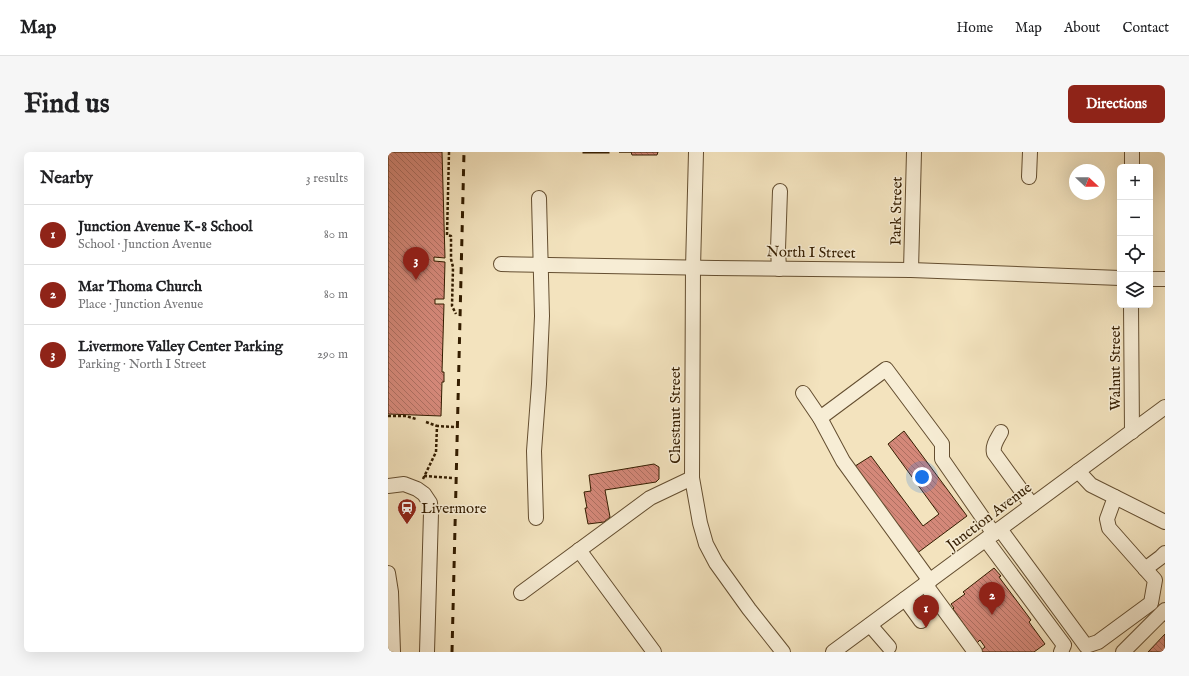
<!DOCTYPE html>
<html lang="en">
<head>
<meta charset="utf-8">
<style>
	body { margin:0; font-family:"IM FELL English",serif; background:#f6f6f6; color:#202124 }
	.controls { position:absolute; right:12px; top:12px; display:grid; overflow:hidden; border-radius:6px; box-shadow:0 4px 16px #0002 }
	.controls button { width:36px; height:36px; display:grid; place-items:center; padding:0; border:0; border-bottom:1px solid #e0e0e0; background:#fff; color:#202124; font:20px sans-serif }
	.compass { position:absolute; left:681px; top:12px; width:36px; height:36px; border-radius:50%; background:#fff; box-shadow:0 4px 16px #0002; rotate:112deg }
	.you { position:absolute; left:534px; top:325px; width:14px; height:14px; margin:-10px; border:3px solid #fff; border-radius:50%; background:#1a73e8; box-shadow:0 0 0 6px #1a73e833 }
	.badge { display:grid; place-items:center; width:26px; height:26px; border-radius:50%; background:#8f2418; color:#fff; font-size:13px; font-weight:700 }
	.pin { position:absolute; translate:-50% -33px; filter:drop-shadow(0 1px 2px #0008) }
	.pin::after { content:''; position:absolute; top:21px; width:14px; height:12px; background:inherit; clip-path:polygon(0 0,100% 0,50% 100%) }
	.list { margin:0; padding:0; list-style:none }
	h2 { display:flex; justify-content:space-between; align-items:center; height:52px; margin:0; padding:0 16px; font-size:17px }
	h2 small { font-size:13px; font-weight:400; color:#757577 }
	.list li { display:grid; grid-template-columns:26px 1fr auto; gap:12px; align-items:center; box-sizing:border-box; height:60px; padding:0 16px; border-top:1px solid #e0e0e0 }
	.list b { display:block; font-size:15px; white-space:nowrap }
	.list p { margin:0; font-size:13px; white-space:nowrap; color:#757577 }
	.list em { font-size:13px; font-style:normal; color:#757577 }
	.icon { flex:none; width:22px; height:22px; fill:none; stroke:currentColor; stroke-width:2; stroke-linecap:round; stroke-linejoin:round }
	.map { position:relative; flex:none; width:777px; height:500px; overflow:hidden; border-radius:6px }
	header { display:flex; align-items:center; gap:24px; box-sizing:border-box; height:56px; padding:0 20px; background:#fff; border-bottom:1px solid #e0e0e0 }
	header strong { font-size:19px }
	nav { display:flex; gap:22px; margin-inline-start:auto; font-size:14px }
	.intro { display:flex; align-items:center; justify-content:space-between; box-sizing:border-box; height:96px; padding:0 24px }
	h1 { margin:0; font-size:28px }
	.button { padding:10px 18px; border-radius:6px; background:#8f2418; color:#fff; font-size:14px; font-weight:700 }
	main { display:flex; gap:24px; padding:0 24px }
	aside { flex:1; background:#fff; border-radius:6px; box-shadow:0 4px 16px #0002 }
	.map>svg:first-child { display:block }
</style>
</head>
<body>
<header>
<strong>Map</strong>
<nav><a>Home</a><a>Map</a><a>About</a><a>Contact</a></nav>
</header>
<div class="intro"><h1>Find us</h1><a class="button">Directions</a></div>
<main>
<aside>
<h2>Nearby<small>3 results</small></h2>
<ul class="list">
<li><span class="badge">1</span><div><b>Junction Avenue K-8 School</b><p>School · Junction Avenue</p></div><em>80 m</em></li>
<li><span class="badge">2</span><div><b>Mar Thoma Church</b><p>Place · Junction Avenue</p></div><em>80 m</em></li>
<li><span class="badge">3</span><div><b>Livermore Valley Center Parking</b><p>Parking · North I Street</p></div><em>290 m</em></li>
</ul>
</aside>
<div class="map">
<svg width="777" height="500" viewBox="0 0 777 500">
	<defs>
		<pattern id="building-back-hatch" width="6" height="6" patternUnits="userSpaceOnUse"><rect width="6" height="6" fill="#d48879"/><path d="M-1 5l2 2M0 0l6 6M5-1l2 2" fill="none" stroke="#ad6f61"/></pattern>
	</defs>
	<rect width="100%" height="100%" fill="#f3e3be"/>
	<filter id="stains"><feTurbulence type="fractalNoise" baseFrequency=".005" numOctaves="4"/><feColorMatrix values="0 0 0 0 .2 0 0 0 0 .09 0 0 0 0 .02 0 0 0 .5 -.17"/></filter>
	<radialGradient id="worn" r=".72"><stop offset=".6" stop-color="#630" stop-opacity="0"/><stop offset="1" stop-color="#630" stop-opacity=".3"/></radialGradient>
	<!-- building -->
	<g fill="url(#building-back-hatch)" stroke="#341d00">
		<polygon points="0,0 54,0 57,106 46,105 46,109 57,110 56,147 47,147 47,152 56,152 54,220 56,220 56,230 54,230 53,264 0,262"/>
		<rect x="195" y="0" width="26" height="1"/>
		<polygon points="231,0 270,0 269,3 244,3 243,0"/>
		<polygon points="516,279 579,364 528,402 464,316 483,304 535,374 551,362 500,292"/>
		<polygon points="266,312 271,315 271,327 268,330 217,338 222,365 216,370 200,372 197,356 199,356 196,340 203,339 201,323"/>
		<polygon points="606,416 613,424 611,425 643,468 641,470 657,492 646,500 593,500 592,499 597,495 592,488 589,491 565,457 566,456 563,452 577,442 575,440"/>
		<polygon points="777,482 777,500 760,500"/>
	</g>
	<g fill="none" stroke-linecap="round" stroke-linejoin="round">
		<!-- minor casing -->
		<g stroke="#644e30" stroke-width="16">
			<g id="minor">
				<polyline points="308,0 305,116 304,326 312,371 318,392 328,411 361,457 395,500"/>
				<polyline points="744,15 744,0"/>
				<polyline points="641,25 642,0"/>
				<polyline points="113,112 327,116 523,118 732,126"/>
				<polyline points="391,117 390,97 392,39"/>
				<polyline points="523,118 526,0"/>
				<polyline points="762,127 777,127"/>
				<polyline points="743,153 744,280"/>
				<polyline points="415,241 432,266 455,309 542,429"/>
				<polyline points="432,266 498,217 554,292 554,307 606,382"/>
				<path d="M613 280C610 286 604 293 606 301L644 353"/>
				<polyline points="690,319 703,333 777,370"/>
				<polyline points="0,334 16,332 29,337 36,342 42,351 43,361 39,500"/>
				<polyline points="148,366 146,299 151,232 154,164 151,46"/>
				<polyline points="612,377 698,494 710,490 763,451 767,428 721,376 719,367 727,345"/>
				<polyline points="598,388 676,493 673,500"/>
				<polyline points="191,398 266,500"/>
				<polyline points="757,417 773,405 777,401"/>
				<polyline points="0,421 3,440 5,500"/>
				<polyline points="537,432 587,500"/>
				<polyline points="133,441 262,346 304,326"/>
				<polyline points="517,447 533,469"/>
				<polyline points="482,473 501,495"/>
				<polyline points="445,500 777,255"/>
				<polyline points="735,500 777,458"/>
			</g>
		</g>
		<!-- path -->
		<g stroke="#341d00" stroke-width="2.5" stroke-dasharray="3 2" stroke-linecap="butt">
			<polyline points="61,0 59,83 63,84 63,107 65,115 64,154 68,162"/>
			<polyline points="0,264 18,264 28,267"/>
			<polyline points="38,270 49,274"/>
			<polyline points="36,324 65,326"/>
			<polyline points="35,327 48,300 49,274 66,275"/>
		</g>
		<!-- minor -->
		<use href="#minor" stroke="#f7edd5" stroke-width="14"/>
		<!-- rail -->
		<polyline stroke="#341d00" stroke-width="3" stroke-dasharray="7 7" stroke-linecap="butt" points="64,500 76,0"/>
	</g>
	<!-- icons -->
	<defs>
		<g id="station-pin" transform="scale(1)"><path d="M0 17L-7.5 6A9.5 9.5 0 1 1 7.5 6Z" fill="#8f2418" stroke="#f7edd5"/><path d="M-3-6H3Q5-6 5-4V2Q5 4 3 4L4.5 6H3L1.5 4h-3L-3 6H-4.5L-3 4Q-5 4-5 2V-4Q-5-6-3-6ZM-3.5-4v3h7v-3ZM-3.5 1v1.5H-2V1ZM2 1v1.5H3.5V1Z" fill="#fff"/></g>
	</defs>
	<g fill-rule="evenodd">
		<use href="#station-pin" x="19" y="356"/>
	</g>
	<g text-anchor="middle" stroke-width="3" stroke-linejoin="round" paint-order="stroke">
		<!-- street labels -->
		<g font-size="15" fill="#341d00" stroke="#f7edd5">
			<text transform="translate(508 59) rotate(-89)" y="5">Park Street</text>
			<text transform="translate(423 100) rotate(1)" y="5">North I Street</text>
			<text transform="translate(727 216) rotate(-90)" y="5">Walnut Street</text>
			<text transform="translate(287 263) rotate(-90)" y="5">Chestnut Street</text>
			<text transform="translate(601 364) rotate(-37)" y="5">Junction Avenue</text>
		</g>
		<!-- poi labels -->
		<g font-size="15" fill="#341d00" stroke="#f7edd5" text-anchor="start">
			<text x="33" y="361">Livermore</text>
		</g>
	</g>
	<rect width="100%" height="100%" filter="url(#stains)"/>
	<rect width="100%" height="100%" fill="url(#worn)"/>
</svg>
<div class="controls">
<button>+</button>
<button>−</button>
<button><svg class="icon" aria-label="locate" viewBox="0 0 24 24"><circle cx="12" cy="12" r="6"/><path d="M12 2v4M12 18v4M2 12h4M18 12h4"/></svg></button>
<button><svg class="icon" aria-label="layers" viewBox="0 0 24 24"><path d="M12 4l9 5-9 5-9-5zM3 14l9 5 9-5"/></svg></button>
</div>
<svg class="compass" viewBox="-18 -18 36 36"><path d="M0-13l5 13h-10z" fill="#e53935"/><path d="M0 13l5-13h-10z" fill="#757577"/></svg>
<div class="you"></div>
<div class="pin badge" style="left:538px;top:476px">1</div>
<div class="pin badge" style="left:604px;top:463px">2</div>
<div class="pin badge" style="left:28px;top:128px">3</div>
</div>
</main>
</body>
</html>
